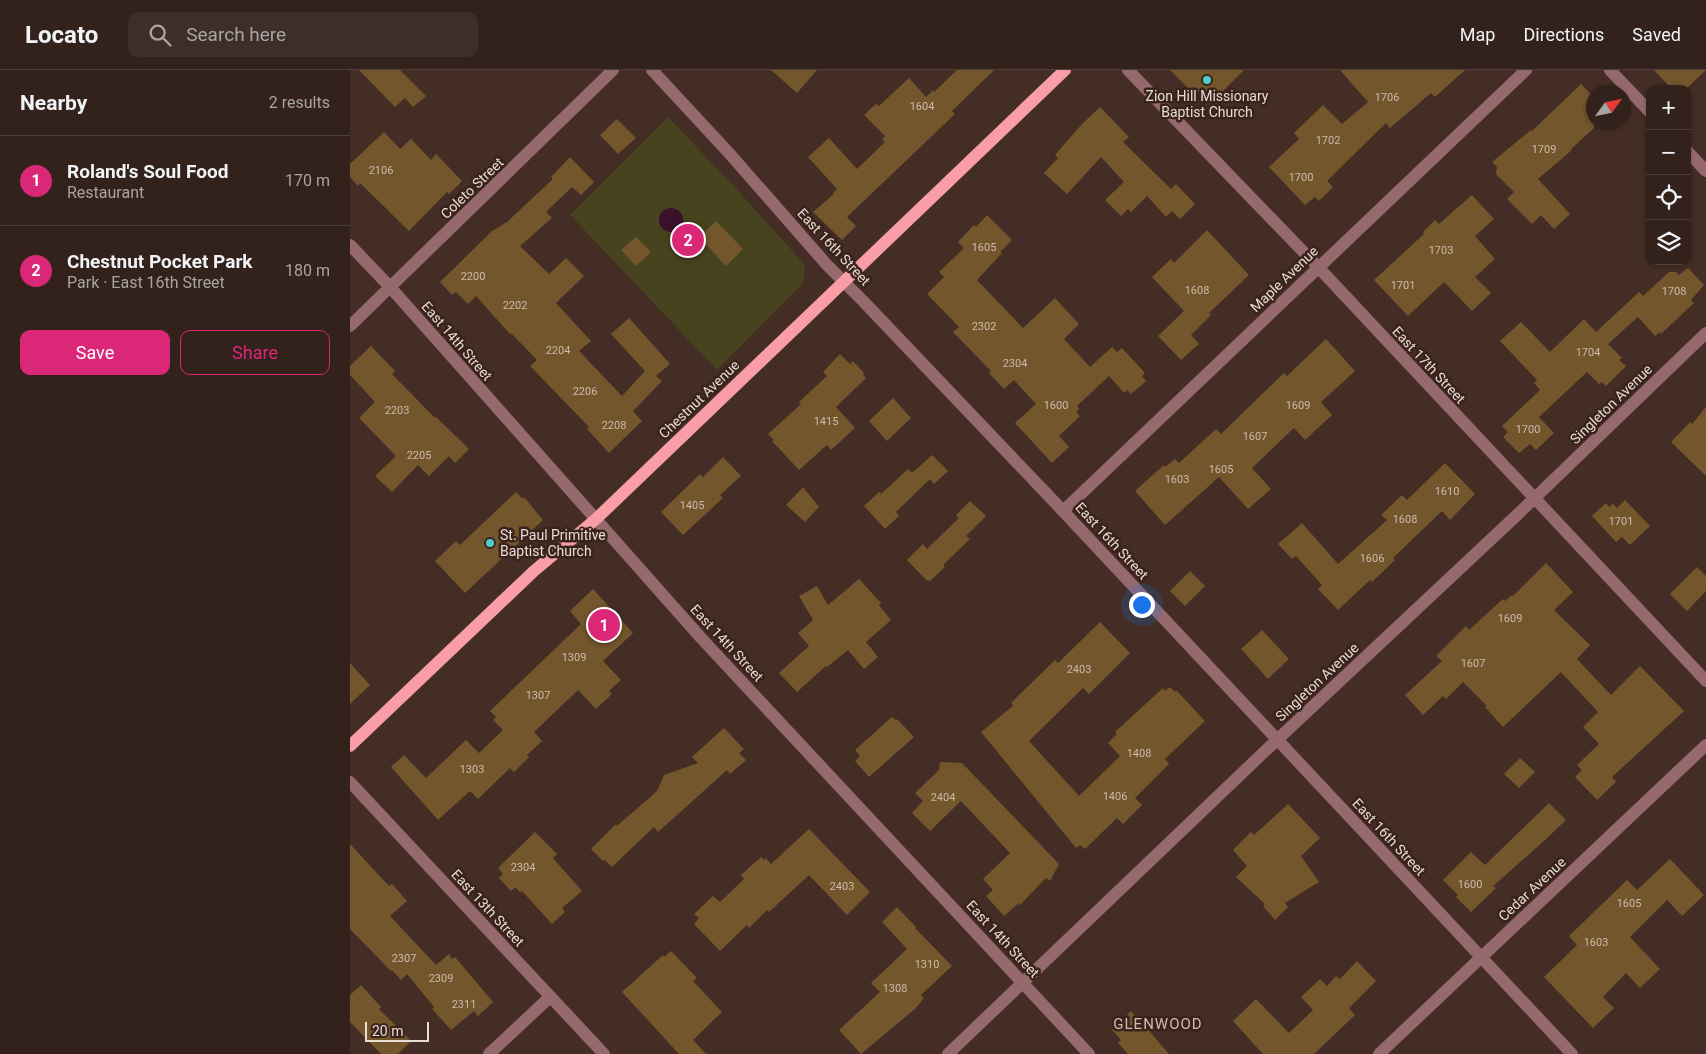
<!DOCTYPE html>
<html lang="en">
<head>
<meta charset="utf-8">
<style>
	body { margin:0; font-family:Roboto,sans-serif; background:#3d2f28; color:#f1f3f6 }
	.controls { position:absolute; right:15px; top:15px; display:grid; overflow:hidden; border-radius:10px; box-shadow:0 1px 4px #0004 }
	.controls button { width:45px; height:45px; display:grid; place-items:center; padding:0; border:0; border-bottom:1px solid #4d3f3a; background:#32221b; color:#f1f3f6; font:25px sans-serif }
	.compass { position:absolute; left:1236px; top:15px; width:45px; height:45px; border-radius:50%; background:#32221b; box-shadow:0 1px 4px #0004; rotate:57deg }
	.scale { position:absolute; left:15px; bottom:12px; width:64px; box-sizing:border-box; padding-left:5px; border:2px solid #e9dbd5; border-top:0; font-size:14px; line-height:18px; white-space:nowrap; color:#e9dbd5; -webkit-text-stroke:4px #39231b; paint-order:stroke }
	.you { position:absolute; left:791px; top:534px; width:18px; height:18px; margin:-12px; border:4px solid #fff; border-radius:50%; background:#1a73e8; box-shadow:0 0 0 8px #1a73e833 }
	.badge { display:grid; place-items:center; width:32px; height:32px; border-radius:50%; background:#db2777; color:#fff; font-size:16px; font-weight:700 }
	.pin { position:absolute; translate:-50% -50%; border:2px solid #fff; box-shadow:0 1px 5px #0006 }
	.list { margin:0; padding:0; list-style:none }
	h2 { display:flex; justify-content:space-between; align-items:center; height:65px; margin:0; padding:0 20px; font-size:21px }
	h2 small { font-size:16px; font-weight:400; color:#a8a4a3 }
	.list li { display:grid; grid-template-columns:32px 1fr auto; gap:15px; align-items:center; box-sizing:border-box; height:90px; padding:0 20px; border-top:1px solid #4d3f3a }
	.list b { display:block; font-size:19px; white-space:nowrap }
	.list p { margin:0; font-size:16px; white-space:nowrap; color:#a8a4a3 }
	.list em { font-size:16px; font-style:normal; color:#a8a4a3 }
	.actions { display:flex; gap:10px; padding:15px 20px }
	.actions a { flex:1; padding:11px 0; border:1px solid #db2777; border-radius:10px; text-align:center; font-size:18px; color:#db2777 }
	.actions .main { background:#db2777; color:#fff }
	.icon { flex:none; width:28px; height:28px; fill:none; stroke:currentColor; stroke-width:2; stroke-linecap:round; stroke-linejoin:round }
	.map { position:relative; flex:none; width:1356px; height:984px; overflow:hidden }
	header { display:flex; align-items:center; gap:30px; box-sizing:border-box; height:70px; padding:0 25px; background:#32221b; border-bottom:1px solid #4d3f3a }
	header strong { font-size:24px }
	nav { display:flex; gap:28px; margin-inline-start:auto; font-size:18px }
	.search { width:350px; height:45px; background:#3d2f28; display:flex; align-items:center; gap:12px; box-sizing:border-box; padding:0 18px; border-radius:10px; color:#a8a4a3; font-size:19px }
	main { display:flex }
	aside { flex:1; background:#32221b }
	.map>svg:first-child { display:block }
</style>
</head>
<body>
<header>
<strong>Locato</strong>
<div class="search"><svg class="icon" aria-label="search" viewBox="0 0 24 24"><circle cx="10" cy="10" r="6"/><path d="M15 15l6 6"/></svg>Search here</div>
<nav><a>Map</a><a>Directions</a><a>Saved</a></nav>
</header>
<main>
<aside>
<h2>Nearby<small>2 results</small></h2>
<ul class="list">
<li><span class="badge">1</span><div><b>Roland's Soul Food</b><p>Restaurant</p></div><em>170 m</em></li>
<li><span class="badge">2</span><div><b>Chestnut Pocket Park</b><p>Park · East 16th Street</p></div><em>180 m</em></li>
</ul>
<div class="actions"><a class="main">Save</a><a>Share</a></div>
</aside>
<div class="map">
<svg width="1356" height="984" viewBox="0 0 1356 984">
	<rect width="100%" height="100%" fill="#432d24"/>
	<!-- green -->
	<polygon fill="#47431e" points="318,47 381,113 455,195 453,213 367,300 220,145"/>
	<!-- water -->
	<circle fill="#38122c" cx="321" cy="150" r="12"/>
	<!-- building -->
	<g fill="#74562d">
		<polygon points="9,0 50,0 76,26 63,37 55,28 45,37"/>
		<polygon points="421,0 467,0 447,23"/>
		<polygon points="607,0 644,0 602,41 605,44 497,147 506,156 492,170 463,142 484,124 483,123 487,119 458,87 479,68 507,99 535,72 532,69 535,66 514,45 526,34 529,36 559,8 576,27 583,20 584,22"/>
		<polygon points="820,0 894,0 868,26 861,19 853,27 845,19 842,22"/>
		<polygon points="990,0 1115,0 1085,27 1081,23 1040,58 1036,53 977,111 983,117 969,131 965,127 955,135 919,97 949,69 944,63 973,35 992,54 1018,32"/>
		<polygon points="1304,0 1356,0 1336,19 1322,19"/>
		<polygon points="1231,14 1244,27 1244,58 1221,79 1222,80 1188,109 1220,144 1204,159 1191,145 1182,154 1157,129 1164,122 1146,104 1147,97 1142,92 1181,60 1182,61"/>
		<polygon points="750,37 779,67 773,72 821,119 826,114 845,134 830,149 822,141 816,147 797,126 781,142 778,139 771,146 755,130 774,112 751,87 717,124 694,103 708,88 705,85 732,54"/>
		<polygon points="267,49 286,68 268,84 250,65"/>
		<polygon points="34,62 50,79 61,69 81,90 86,84 112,111 99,124 97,122 59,161 10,113 8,116 0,107 0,94"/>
		<polygon points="220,87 244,112 231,125 222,117 196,142 202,148 170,176 199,204 216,188 234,206 206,233 241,271 229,281 272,326 295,301 261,264 279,248 320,294 306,306 312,311 283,341 292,351 259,383 237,359 239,357 180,296 187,290 161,263 160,264 126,226 118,234 106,222 102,225 90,212 142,161 157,152 203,109 201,107"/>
		<polygon points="1122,125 1144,149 1125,166 1145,189 1125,207 1141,223 1122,241 1094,212 1058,246 1024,210 1074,164 1073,162 1085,150 1089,154"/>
		<polygon points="637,145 662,170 650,182 652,183 627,210 673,258 705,228 729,254 714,269 740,297 762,277 767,282 772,278 795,303 792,306 796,311 781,324 777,320 774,323 759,306 727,336 729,339 726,342 730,346 709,366 719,377 702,393 665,353 686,334 664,310 654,319 639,303 641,301 603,262 609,257 577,224 594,207 589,202 614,178 608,172 624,155 626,157"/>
		<polygon points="366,151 393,179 376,196 349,167"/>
		<polygon points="857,160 899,205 859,243 861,245 841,265 849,274 831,290 808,266 834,241 802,207 821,189 824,193"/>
		<polygon points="286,167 301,182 286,196 271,180"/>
		<polygon points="1338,198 1354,215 1341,230 1344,233 1311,264 1310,262 1305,266 1288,247 1258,274 1272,288 1269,290 1276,296 1256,316 1252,312 1249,314 1237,302 1189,347 1204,363 1186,380 1180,374 1169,383 1153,367 1158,362 1152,356 1190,320 1184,313 1187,310 1150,271 1171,252 1200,282 1234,249 1246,262 1289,222 1293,226 1319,202 1326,202 1329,205"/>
		<polygon points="976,269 1005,301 971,332 982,345 955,370 944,358 902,398 921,419 898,439 869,407 815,455 785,421 814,395 815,397 825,389 829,393 866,359 871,364 934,303 937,306"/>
		<polygon points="21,276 45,301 42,304 85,348 86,347 119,379 105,393 99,386 79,406 68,395 42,422 25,406 46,386 9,348 25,332 0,305 0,296"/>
		<polygon points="490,284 500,294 503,291 514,303 513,305 516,308 486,337 505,358 481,380 477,375 449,400 422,371 424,370 418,364 451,334 449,332 477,306 473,302"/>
		<polygon points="543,328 561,348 537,371 519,351"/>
		<polygon points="1356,337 1356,406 1321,372 1340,352 1342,354"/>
		<polygon points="582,385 598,401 584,414 580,409 546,442 549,446 535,459 514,436 529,422 531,424 558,399 562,403"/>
		<polygon points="373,387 391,406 370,425 373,428 333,465 311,442 350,404 353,407"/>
		<polygon points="1095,393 1125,424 1100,450 1092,441 1043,488 1045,490 1022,512 1020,510 988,540 968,519 972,515 946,486 942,489 928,474 952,453 988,494 1037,450 1031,445 1052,425 1057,430"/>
		<polygon points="453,417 469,437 455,452 436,435"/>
		<polygon points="166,422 173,429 174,427 193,450 115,523 85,491 106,471 110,475"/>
		<polygon points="1275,430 1300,456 1280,475 1272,467 1266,472 1242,446 1256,433 1259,437 1263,434 1267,438"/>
		<polygon points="620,431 636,446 616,466 620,469 593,495 595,497 580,511 578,510 577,511 557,490 573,474 577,479 609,448 606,445"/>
		<polygon points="1196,493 1223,522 1204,540 1240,575 1227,589 1261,625 1290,596 1334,641 1262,707 1266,712 1247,730 1225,707 1232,700 1227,695 1249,674 1233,657 1248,642 1211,602 1153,657 1135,637 1137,636 1113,612 1096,629 1093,626 1073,645 1055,625 1092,591 1086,586 1116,556 1119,560 1153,529 1155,531 1162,525 1163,526"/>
		<polygon points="1347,497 1356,506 1356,521 1337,541 1320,524"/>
		<polygon points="840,501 855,516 835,536 820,521"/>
		<polygon points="509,509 531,533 529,535 541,550 516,572 528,587 514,599 498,580 477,597 476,596 447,622 429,603 459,576 448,563 463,550 449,526 467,516 478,535"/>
		<polygon points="243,519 283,563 253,591 271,610 259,621 262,624 246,639 228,620 184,662 192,671 177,685 179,687 164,702 160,698 128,729 120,721 88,750 41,697 54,685 76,708 116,670 129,683 153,660 143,650 146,647 140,641 231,554 220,541"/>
		<polygon points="750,552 780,583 739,624 733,618 679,671 729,726 770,686 758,673 767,664 765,662 813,618 815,621 820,617 825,622 826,620 855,651 815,689 819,694 785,728 792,735 773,754 767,748 735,779 730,775 726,778 631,662 663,636 661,633 705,590 708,593"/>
		<polygon points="912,560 939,589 918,609 891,579"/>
		<polygon points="0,593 20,615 0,634"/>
		<polygon points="542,647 546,650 547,649 564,667 519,707 505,691 510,686 505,680"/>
		<polygon points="374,658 394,679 389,683 396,690 380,704 377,700 308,762 304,757 262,797 255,790 253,791 241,779 266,754 267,756 307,721 314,705 348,693 342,687"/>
		<polygon points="1170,688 1185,702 1169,718 1154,704"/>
		<polygon points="590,692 612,693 709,794 700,811 696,808 670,835 669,833 654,846 636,826 643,820 633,809 660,783 611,731 580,761 562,743 573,731 565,723 589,700"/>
		<polygon points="1199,733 1216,750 1194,771 1143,816 1146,818 1121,842 1106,827 1108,825 1093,810 1121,782 1135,795"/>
		<polygon points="938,734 970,768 951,786 969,812 935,833 938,837 925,850 913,836 915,834 886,807 897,796 883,780 901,762 904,765"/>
		<polygon points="459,759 520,822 497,845 459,805 419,842 417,840 399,858 397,855 370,881 344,854 349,848 344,844 363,826 370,832 394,809 391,805 411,787 414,790 416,788 421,794"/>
		<polygon points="185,762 207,784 203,788 232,821 212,838 215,842 202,854 172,821 170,822 165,817 161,821 149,808 153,804 148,798"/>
		<polygon points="0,774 39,816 42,814 57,831 40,846 86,895 99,884 102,889 105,887 143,932 128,946 124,941 101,960 82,939 84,937 57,904 51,910 42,900 41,901 0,859"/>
		<polygon points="1320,789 1354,825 1332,846 1317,830 1280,867 1310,899 1290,918 1276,903 1253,927 1264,938 1243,958 1194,907 1227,875 1219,866 1277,810 1287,820"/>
		<polygon points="547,837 566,857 565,858 602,896 571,925 574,928 566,938 511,984 489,960 530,922 521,913 557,879 532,852"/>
		<polygon points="321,881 347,908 343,911 372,942 343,970 356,984 329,984 272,922 313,885 314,887"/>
		<polygon points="1007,891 1026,911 999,938 1005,945 964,984 913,984 883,951 906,929 939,963 963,940 951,927 970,909 977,916 986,906 990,909"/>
		<polygon points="11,915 31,937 29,939 61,971 48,984 31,984 0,952 0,925"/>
		<polygon points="781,941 801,963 819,984 778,984 768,973 771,970 762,960"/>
	</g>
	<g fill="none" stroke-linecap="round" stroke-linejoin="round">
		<!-- minor -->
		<g stroke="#96696e" stroke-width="12">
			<polyline points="302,0 379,83 477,195 514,232 713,441 1222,984"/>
			<polyline points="778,0 968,197 1356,611"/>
			<polyline points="1260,0 1300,42"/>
			<polyline points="1337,81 1356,101"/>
			<polyline points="0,175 41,218 352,569 739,984"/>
			<polyline points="0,256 263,0"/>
			<polyline points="713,441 1176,0"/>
			<polyline points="0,712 254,984"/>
			<polyline points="139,984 200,927"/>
			<polyline points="598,984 913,683 1167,445 1356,263"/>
			<polyline points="1029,984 1356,675"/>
		</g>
		<!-- major -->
		<polyline stroke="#f99da7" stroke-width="12" points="0,676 184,501 246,449 715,0"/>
	</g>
	<!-- markers -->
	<g fill="#53cdcb" stroke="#39231b" stroke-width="2">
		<circle cx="857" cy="10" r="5"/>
		<circle cx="140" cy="473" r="5"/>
	</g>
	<g text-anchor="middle" stroke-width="5" stroke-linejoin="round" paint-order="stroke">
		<!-- number labels -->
		<g font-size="11" fill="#ccbaab">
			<text x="1037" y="31">1706</text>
			<text x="572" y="40">1604</text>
			<text x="978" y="74">1702</text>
			<text x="1194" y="83">1709</text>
			<text x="31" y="104">2106</text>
			<text x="951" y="111">1700</text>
			<text x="634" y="181">1605</text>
			<text x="1091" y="184">1703</text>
			<text x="123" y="210">2200</text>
			<text x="1053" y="219">1701</text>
			<text x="847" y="224">1608</text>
			<text x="1324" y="225">1708</text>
			<text x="165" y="239">2202</text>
			<text x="634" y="260">2302</text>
			<text x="208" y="284">2204</text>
			<text x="1238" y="286">1704</text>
			<text x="665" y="297">2304</text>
			<text x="235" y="325">2206</text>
			<text x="706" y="339">1600</text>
			<text x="948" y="339">1609</text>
			<text x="47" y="344">2203</text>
			<text x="476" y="355">1415</text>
			<text x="264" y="359">2208</text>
			<text x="1178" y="363">1700</text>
			<text x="905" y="370">1607</text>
			<text x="69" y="389">2205</text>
			<text x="871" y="403">1605</text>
			<text x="827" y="413">1603</text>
			<text x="1097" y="425">1610</text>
			<text x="342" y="439">1405</text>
			<text x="1055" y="453">1608</text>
			<text x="1271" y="455">1701</text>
			<text x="1022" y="492">1606</text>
			<text x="1160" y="552">1609</text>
			<text x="224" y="591">1309</text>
			<text x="1123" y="597">1607</text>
			<text x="729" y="603">2403</text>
			<text x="188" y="629">1307</text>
			<text x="789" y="687">1408</text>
			<text x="122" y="703">1303</text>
			<text x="765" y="730">1406</text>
			<text x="593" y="731">2404</text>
			<text x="173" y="801">2304</text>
			<text x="1120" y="818">1600</text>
			<text x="492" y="820">2403</text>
			<text x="1279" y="837">1605</text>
			<text x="1246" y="876">1603</text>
			<text x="54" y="892">2307</text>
			<text x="577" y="898">1310</text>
			<text x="91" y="912">2309</text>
			<text x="545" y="922">1308</text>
			<text x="114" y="938">2311</text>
		</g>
		<!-- poi labels -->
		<g font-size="14" fill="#e9dbd5" stroke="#39231b">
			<text x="857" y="31">Zion Hill Missionary<tspan x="857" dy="16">Baptist Church</tspan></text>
			<text x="150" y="470" text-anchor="start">St. Paul Primitive<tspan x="150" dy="16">Baptist Church</tspan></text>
		</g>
		<!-- street labels -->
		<g font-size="14" fill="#e9dbd5" stroke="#39231b">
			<text transform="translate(122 118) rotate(-44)" y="5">Coleto Street</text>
			<text transform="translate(484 177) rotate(47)" y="5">East 16th Street</text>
			<text transform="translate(934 209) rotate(-44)" y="5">Maple Avenue</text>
			<text transform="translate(107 271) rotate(49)" y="5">East 14th Street</text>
			<text transform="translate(1079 295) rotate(47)" y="5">East 17th Street</text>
			<text transform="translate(349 329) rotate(-44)" y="5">Chestnut Avenue</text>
			<text transform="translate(1261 334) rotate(-44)" y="5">Singleton Avenue</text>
			<text transform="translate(762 471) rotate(47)" y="5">East 16th Street</text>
			<text transform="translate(377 573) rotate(47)" y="5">East 14th Street</text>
			<text transform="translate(967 612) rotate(-43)" y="5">Singleton Avenue</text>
			<text transform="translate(1039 767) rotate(47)" y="5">East 16th Street</text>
			<text transform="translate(1182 819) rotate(-43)" y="5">Cedar Avenue</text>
			<text transform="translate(138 838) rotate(47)" y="5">East 13th Street</text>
			<text transform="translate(653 869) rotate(47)" y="5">East 14th Street</text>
		</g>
		<!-- neighbourhood labels -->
		<g font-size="15" letter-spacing="1" fill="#d7baaf" stroke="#39231b">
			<text x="808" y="959">GLENWOOD</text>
		</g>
	</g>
</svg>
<div class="controls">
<button>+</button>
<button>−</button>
<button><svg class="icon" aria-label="locate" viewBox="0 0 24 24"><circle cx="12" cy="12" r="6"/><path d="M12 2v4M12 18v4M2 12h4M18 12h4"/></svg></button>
<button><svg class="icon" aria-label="layers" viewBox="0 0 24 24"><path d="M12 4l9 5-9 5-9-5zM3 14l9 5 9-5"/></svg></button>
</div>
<svg class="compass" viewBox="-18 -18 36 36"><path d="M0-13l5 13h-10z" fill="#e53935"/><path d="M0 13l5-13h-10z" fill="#a8a4a3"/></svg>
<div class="scale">20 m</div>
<div class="you"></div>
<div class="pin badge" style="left:254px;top:555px">1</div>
<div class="pin badge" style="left:338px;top:170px">2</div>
</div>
</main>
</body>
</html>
